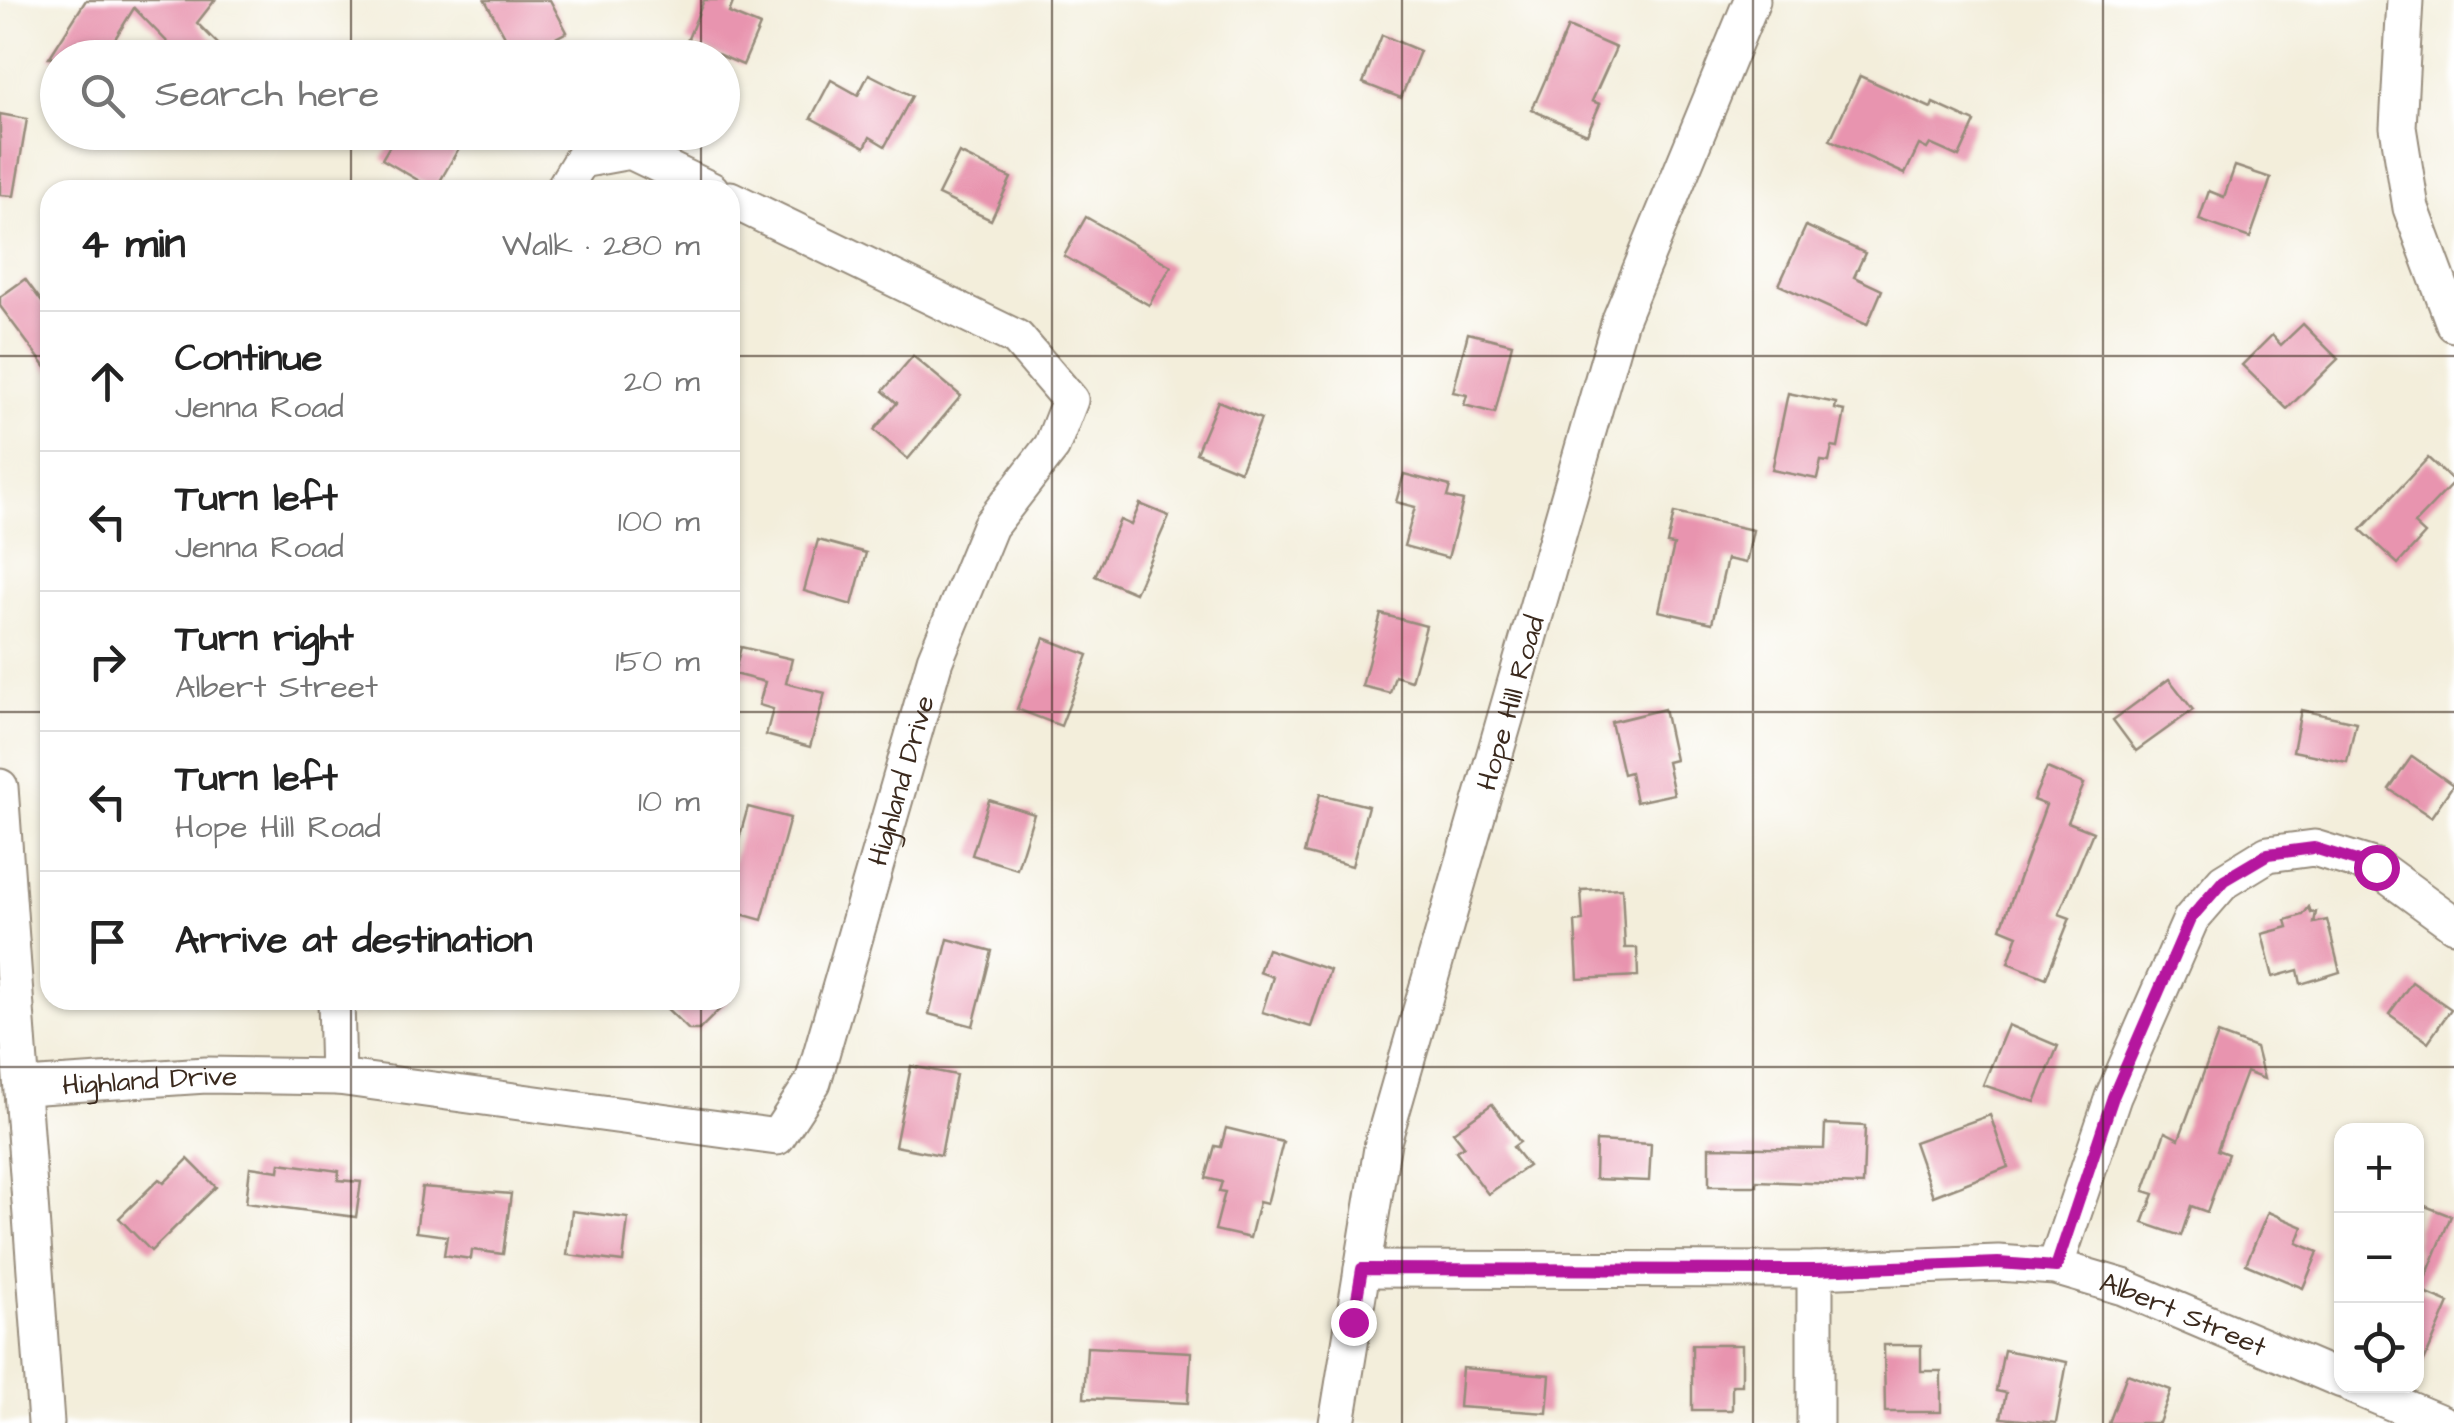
<!DOCTYPE html>
<html lang="en">
<head>
<meta charset="utf-8">
<style>
	body { margin:0; font-family:"Architects Daughter",sans-serif; background:#f6f6f6; color:#222 }
	.controls { position:absolute; right:30px; bottom:30px; display:grid; overflow:hidden; border-radius:20px; box-shadow:0 2px 8px #0004 }
	.controls button { width:90px; height:90px; display:grid; place-items:center; padding:0; border:0; border-bottom:2px solid #e0e0e0; background:#fff; color:#222; font:50px sans-serif }
	.stop { position:absolute; width:30px; height:30px; margin:-22px; border:8px solid #b5179e; border-radius:50%; background:#fff }
	.stop.end { background:#b5179e; border-color:#fff; box-shadow:0 2px 10px #0008 }
	.list { margin:0; padding:0; list-style:none }
	h2 { display:flex; justify-content:space-between; align-items:center; height:130px; margin:0; padding:0 40px; font-size:42px }
	h2 small { font-size:32px; font-weight:400; color:#767676 }
	.list li { display:grid; grid-template-columns:65px 1fr auto; gap:30px; align-items:center; box-sizing:border-box; height:140px; padding:0 40px; border-top:2px solid #e0e0e0 }
	.list b { display:block; font-size:38px; white-space:nowrap }
	.list p { margin:0; font-size:32px; white-space:nowrap; color:#767676 }
	.list em { font-size:32px; font-style:normal; color:#767676 }
	.icon { flex:none; width:55px; height:55px; fill:none; stroke:currentColor; stroke-width:2; stroke-linecap:round; stroke-linejoin:round }
	.map { position:relative; flex:none; width:2454px; height:1423px; overflow:hidden }
	.search { position:absolute; background:#fff; box-shadow:0 2px 8px #0004; left:40px; top:40px; width:700px; height:110px; display:flex; align-items:center; gap:25px; box-sizing:border-box; padding:0 35px; border-radius:55px; color:#767676; font-size:38px }
	.panel { position:absolute; background:#fff; box-shadow:0 2px 8px #0004; left:40px; top:180px; width:700px; height:830px; border-radius:30px }
	.map>svg:first-child { display:block }
</style>
</head>
<body>
<div class="map">
<svg width="2454" height="1423" viewBox="0 0 2454 1423">
	<rect width="100%" height="100%" fill="#fff"/>
	<filter id="ink" filterUnits="userSpaceOnUse"><feTurbulence type="fractalNoise" baseFrequency=".01" numOctaves="2"/><feDisplacementMap in="SourceGraphic" scale="20" xChannelSelector="R" yChannelSelector="G"/><feConvolveMatrix kernelMatrix="1 2 1 2 8 2 1 2 1" color-interpolation-filters="sRGB"/></filter>
	<filter id="wash" filterUnits="userSpaceOnUse"><feTurbulence type="fractalNoise" baseFrequency=".0048" numOctaves="4" result="noise"/><feDisplacementMap in="SourceGraphic" scale="40" xChannelSelector="R" yChannelSelector="G"/><feGaussianBlur stdDeviation="2.25" result="paint"/><feColorMatrix in="noise" values="0 0 0 0 0 0 0 0 0 0 0 0 0 0 0 0 0 1.4 0 .05"/><feComposite in="paint" operator="in"/></filter>
	<g filter="url(#wash)">
		<rect width="100%" height="100%" fill="#f3eedb"/>
		<g id="blocks">
			<!-- building -->
			<g fill="#e894af">
				<polygon points="86,0 215,0 197,23 232,58 183,58 134,8 103,58 49,58"/>
				<polygon points="485,0 550,0 567,32 517,58"/>
				<polygon points="704,0 734,0 729,13 760,26 743,65 687,41"/>
				<polygon points="1568,27 1616,48 1592,101 1600,104 1587,134 1532,110"/>
				<polygon points="1382,35 1420,51 1401,98 1363,83"/>
				<polygon points="869,74 912,96 885,146 870,137 865,147 811,118 831,80 858,95"/>
				<polygon points="1860,76 1931,108 1933,103 1975,122 1959,157 1930,144 1927,149 1919,145 1905,174 1830,140"/>
				<polygon points="0,114 27,119 14,196 0,195"/>
				<polygon points="398,132 468,132 435,190 382,159"/>
				<polygon points="959,153 1011,178 991,220 938,195"/>
				<polygon points="2235,166 2271,178 2250,238 2199,220 2209,191 2224,197"/>
				<polygon points="1086,217 1171,266 1149,305 1064,256"/>
				<polygon points="1806,226 1865,253 1854,277 1882,290 1867,325 1779,285"/>
				<polygon points="25,279 50,313 50,373 0,306 0,297"/>
				<polygon points="2303,324 2338,359 2287,409 2242,365 2272,335 2281,345"/>
				<polygon points="1468,333 1512,344 1495,413 1464,405 1467,395 1453,392"/>
				<polygon points="913,356 961,396 908,459 874,430 897,403 883,391"/>
				<polygon points="1788,393 1836,403 1835,409 1845,411 1838,448 1832,447 1829,462 1821,461 1817,479 1772,470"/>
				<polygon points="1218,401 1261,419 1240,471 1196,453"/>
				<polygon points="2428,458 2454,482 2414,524 2425,534 2398,564 2361,530"/>
				<polygon points="1404,474 1450,486 1447,497 1463,501 1448,558 1404,546 1415,507 1396,502"/>
				<polygon points="1140,504 1169,516 1135,593 1095,576 1120,520 1131,525"/>
				<polygon points="1674,513 1753,530 1746,563 1727,559 1712,623 1659,611 1674,545 1667,544"/>
				<polygon points="818,540 866,553 852,605 804,591"/>
				<polygon points="1381,614 1426,626 1411,681 1395,676 1390,693 1362,686"/>
				<polygon points="1044,638 1088,655 1061,726 1017,709"/>
				<polygon points="741,647 792,659 786,683 825,693 810,747 766,735 773,709 759,705 765,682 734,674"/>
				<polygon points="2169,679 2193,710 2136,751 2113,720"/>
				<polygon points="1664,709 1675,760 1667,762 1674,794 1636,802 1630,772 1623,774 1611,722"/>
				<polygon points="2301,710 2356,722 2347,762 2293,751"/>
				<polygon points="2412,756 2453,785 2431,817 2389,789"/>
				<polygon points="2047,768 2084,784 2068,822 2093,832 2059,914 2070,918 2046,978 2008,963 2018,935 2001,928 2046,805 2033,800"/>
				<polygon points="1320,794 1368,806 1352,866 1304,853"/>
				<polygon points="989,800 1034,814 1017,869 972,855"/>
				<polygon points="748,807 790,818 762,920 730,911 730,871"/>
				<polygon points="1622,888 1625,948 1637,948 1638,976 1578,979 1575,922 1583,921 1581,890"/>
				<polygon points="2309,907 2311,913 2316,912 2314,923 2327,920 2340,972 2301,984 2298,970 2273,977 2262,934 2288,927 2286,920 2303,915"/>
				<polygon points="948,939 992,951 973,1026 929,1014"/>
				<polygon points="1267,949 1330,970 1311,1027 1262,1012 1273,977 1259,972"/>
				<polygon points="2412,982 2451,1009 2428,1042 2389,1014"/>
				<polygon points="658,1000 729,1000 699,1030 689,1030"/>
				<polygon points="2008,1025 2058,1046 2035,1102 1983,1085"/>
				<polygon points="2218,1034 2256,1048 2264,1079 2246,1072 2217,1150 2228,1154 2207,1212 2191,1206 2181,1236 2143,1223 2154,1194 2144,1191 2165,1132 2179,1139"/>
				<polygon points="911,1066 956,1075 941,1155 895,1146"/>
				<polygon points="1492,1104 1520,1142 1513,1147 1528,1166 1488,1194 1456,1151 1464,1146 1453,1132"/>
				<polygon points="1990,1115 2008,1167 1933,1196 1914,1142"/>
				<polygon points="1825,1124 1865,1126 1863,1185 1757,1181 1757,1186 1709,1186 1709,1147 1824,1149"/>
				<polygon points="1226,1128 1283,1142 1267,1204 1259,1202 1250,1238 1215,1230 1225,1192 1219,1191 1222,1182 1206,1178 1215,1146 1221,1147"/>
				<polygon points="1596,1141 1651,1144 1649,1181 1595,1179"/>
				<polygon points="188,1159 216,1187 151,1251 119,1218 159,1179 164,1183"/>
				<polygon points="280,1163 339,1171 338,1180 361,1182 356,1217 246,1203 250,1167 279,1171"/>
				<polygon points="422,1187 511,1194 503,1254 472,1250 471,1259 444,1255 447,1236 416,1232"/>
				<polygon points="2425,1206 2451,1216 2420,1291 2449,1303 2417,1378 2416,1228"/>
				<polygon points="572,1211 628,1218 623,1262 567,1255"/>
				<polygon points="2268,1212 2303,1227 2297,1243 2318,1252 2303,1288 2246,1264"/>
				<polygon points="1692,1345 1742,1345 1742,1385 1732,1385 1732,1410 1692,1410"/>
				<polygon points="1884,1345 1921,1345 1921,1371 1941,1371 1941,1412 1885,1412"/>
				<polygon points="1087,1347 1191,1352 1188,1403 1084,1398"/>
				<polygon points="2004,1350 2067,1362 2056,1423 2001,1418 2006,1393 1996,1391"/>
				<polygon points="1462,1368 1550,1375 1547,1413 1459,1407"/>
				<polygon points="2127,1374 2171,1390 2159,1423 2109,1423"/>
			</g>
		</g>
	</g>
	<g filter="url(#ink)">
		<use href="#blocks" fill-opacity="0" stroke="#978c7c" stroke-width="2.5"/>
		<g fill="none" stroke-linecap="round" stroke-linejoin="round">
			<!-- minor casing -->
			<g stroke="#978c7c" stroke-width="39">
				<g id="minor">
					<polyline points="2405,0 2398,127 2411,208 2454,324"/>
					<polyline points="563,190 581,160 630,151 711,190"/>
					<polyline points="0,787 46,1423"/>
					<path id="s1" d="M336 1000 338 1077 777 1137 813 1082 935 660 990 526 1052 446 1070 400 1017 338 730 199"/>
					<path id="s2" d="M25 1087 206 1075 338 1077"/>
					<polyline points="2055,1267 2113,1097 2191,919 2224,881 2268,854 2314,848 2376,867 2454,924"/>
					<path id="s3" d="M1362 1269 1815 1270 1998 1263 2055 1267 2123 1287 2342 1380"/>
					<polyline points="1815,1270 1815,1423"/>
					<polyline points="2353,1386 2441,1423"/>
					<path id="s4" d="M1337 1423 1383 1142 1620 320 1752 0"/>
				</g>
			</g>
			<!-- minor -->
			<use href="#minor" stroke="#fff" stroke-width="35"/>
		</g>
	</g>
	<g fill="none" stroke-linecap="round" stroke-linejoin="round" filter="url(#ink)">
		<!-- route -->
		<polyline stroke="#b5179e" stroke-width="12" points="1353,1322 1362,1269 1815,1270 1998,1263 2056,1267 2113,1097 2190,919 2224,880 2268,854 2314,848 2376,867"/>
	</g>
	<!-- grid -->
	<path fill="none" stroke="#3b2a1e" stroke-width="2.5" stroke-opacity="0.55" d="M351 0V58M701 0V58M1052 0V1423M1402 0V1423M1753 0V1423M2103 0V1423M351 132V190M701 132V190M0 356H50M730 356H2454M0 712H50M730 712H2454M351 1000V1423M701 1000V1423M0 1067H2454"/>
	<g text-anchor="middle" stroke-width="8" stroke-linejoin="round" paint-order="stroke">
		<!-- street labels -->
		<g font-size="28" fill="#3b2a1e" stroke="#fff">
			<text dy="10" stroke="none"><textPath href="#s4" startOffset="742">Hope Hill Road</textPath></text>
			<text dy="10" stroke="none"><textPath href="#s1" startOffset="900">Highland Drive</textPath></text>
			<text dy="10" stroke="none"><textPath href="#s2" startOffset="125">Highland Drive</textPath></text>
			<text dy="10" stroke="none"><textPath href="#s3" startOffset="830">Albert Street</textPath></text>
		</g>
	</g>
</svg>
<div class="controls">
<button>+</button>
<button>−</button>
<button><svg class="icon" aria-label="locate" viewBox="0 0 24 24"><circle cx="12" cy="12" r="6"/><path d="M12 2v4M12 18v4M2 12h4M18 12h4"/></svg></button>
</div>
<div class="stop" style="left:2376px;top:867px"></div>
<div class="stop end" style="left:1353px;top:1322px"></div>
<div class="search"><svg class="icon" aria-label="search" viewBox="0 0 24 24"><circle cx="10" cy="10" r="6"/><path d="M15 15l6 6"/></svg>Search here</div>
<section class="panel">
<h2>4 min<small>Walk · 280 m</small></h2>
<ul class="list">
<li><svg class="icon" aria-label="ahead" viewBox="0 0 24 24"><path d="M12 20V5M6 11l6-6 6 6"/></svg><div><b>Continue</b><p>Jenna Road</p></div><em>20 m</em></li>
<li><svg class="icon" aria-label="left" viewBox="0 0 24 24"><path d="M17 20v-9H6M10 6l-5 5 5 5"/></svg><div><b>Turn left</b><p>Jenna Road</p></div><em>100 m</em></li>
<li><svg class="icon" aria-label="right" viewBox="0 0 24 24"><path d="M7 20v-9h11M14 6l5 5-5 5"/></svg><div><b>Turn right</b><p>Albert Street</p></div><em>150 m</em></li>
<li><svg class="icon" aria-label="left" viewBox="0 0 24 24"><path d="M17 20v-9H6M10 6l-5 5 5 5"/></svg><div><b>Turn left</b><p>Hope Hill Road</p></div><em>10 m</em></li>
<li><svg class="icon" aria-label="arrive" viewBox="0 0 24 24"><path d="M6 21V4h12l-3 4 3 4H6"/></svg><div><b>Arrive at destination</b></div></li>
</ul>
</section>
</div>
</body>
</html>
